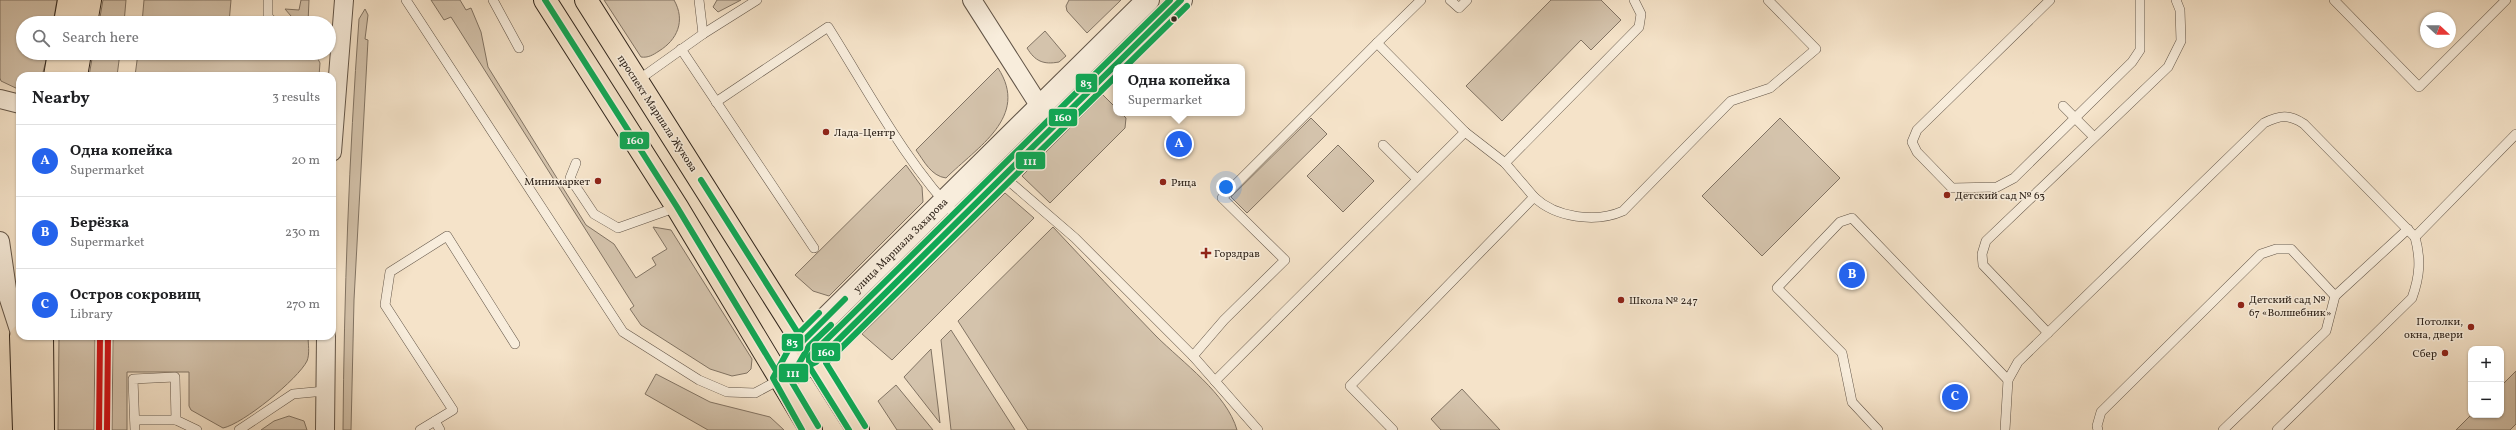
<!DOCTYPE html>
<html lang="en">
<head>
<meta charset="utf-8">
<style>
	body { margin:0; font-family:Vollkorn,serif; background:#f2f2f2; color:#202124 }
	.controls { position:absolute; right:12px; bottom:12px; display:grid; overflow:hidden; border-radius:8px; box-shadow:0 1px 3px #0004 }
	.controls button { width:36px; height:36px; display:grid; place-items:center; padding:0; border:0; border-bottom:1px solid #e0e0e0; background:#fff; color:#202124; font:20px sans-serif }
	.compass { position:absolute; left:2420px; top:12px; width:36px; height:36px; border-radius:50%; background:#fff; box-shadow:0 1px 3px #0004; rotate:111deg }
	.you { position:absolute; left:1226px; top:187px; width:14px; height:14px; margin:-10px; border:3px solid #fff; border-radius:50%; background:#1a73e8; box-shadow:0 0 0 6px #1a73e833 }
	.badge { display:grid; place-items:center; width:26px; height:26px; border-radius:50%; background:#2563eb; color:#fff; font-size:13px; font-weight:700 }
	.pin { position:absolute; translate:-50% -50%; border:2px solid #fff; box-shadow:0 1px 4px #0006 }
	.popup { position:absolute; left:1113px; top:64px; width:132px; height:52px; box-sizing:border-box; display:grid; place-content:center; border-radius:8px; background:#fff; filter:drop-shadow(0 1px 3px #0005); font-size:13px; white-space:nowrap; color:#757577 }
	.popup b { font-size:15px; color:#202124 }
	.popup::after { content:''; position:absolute; left:50%; top:100%; margin-left:-8px; border:8px solid transparent; border-top-color:#fff }
	.list { margin:0; padding:0; list-style:none }
	h2 { display:flex; justify-content:space-between; align-items:center; height:52px; margin:0; padding:0 16px; font-size:17px }
	h2 small { font-size:13px; font-weight:400; color:#757577 }
	.list li { display:grid; grid-template-columns:26px 1fr auto; gap:12px; align-items:center; box-sizing:border-box; height:72px; padding:0 16px; border-top:1px solid #e0e0e0 }
	.list b { display:block; font-size:15px; white-space:nowrap }
	.list p { margin:0; font-size:13px; white-space:nowrap; color:#757577 }
	.list em { font-size:13px; font-style:normal; color:#757577 }
	.icon { flex:none; width:22px; height:22px; fill:none; stroke:currentColor; stroke-width:2; stroke-linecap:round; stroke-linejoin:round }
	.map { position:relative; flex:none; width:2516px; height:430px; overflow:hidden }
	.search { position:absolute; background:#fff; box-shadow:0 1px 3px #0004; left:16px; top:16px; width:320px; height:44px; display:flex; align-items:center; gap:10px; box-sizing:border-box; padding:0 14px; border-radius:22px; color:#757577; font-size:15px }
	.panel { position:absolute; background:#fff; box-shadow:0 1px 3px #0004; left:16px; top:72px; width:320px; height:268px; border-radius:12px }
	.map>svg:first-child { display:block }
</style>
</head>
<body>
<div class="map">
<svg width="2516" height="430" viewBox="0 0 2516 430">
	<rect width="100%" height="100%" fill="#f5e3c9"/>
	<filter id="stains"><feTurbulence type="fractalNoise" baseFrequency=".005" numOctaves="4"/><feColorMatrix values="0 0 0 0 .2 0 0 0 0 .09 0 0 0 0 .02 0 0 0 .5 -.17"/></filter>
	<radialGradient id="worn" r=".72"><stop offset=".6" stop-color="#630" stop-opacity="0"/><stop offset="1" stop-color="#630" stop-opacity=".3"/></radialGradient>
	<!-- green -->
	<g fill="#d4c3ac" stroke="#827464">
		<polygon points="0,0 57,0 53,23 23,23 23,53 48,53 42,76 20,76 20,90 1,81 0,78"/>
		<polygon points="103,0 126,0 124,23 99,23"/>
		<polygon points="144,0 231,0 229,23 142,23"/>
		<polygon points="301,0 309,0 308,23 297,23 285,9 299,10"/>
		<polygon points="431,0 460,0 466,10 471,8 481,32 488,67 586,225 614,244 636,278 656,265 652,258 667,249 653,227 671,230 752,359 751,369 747,373 732,376 710,369 641,325 630,309 634,306 451,17 444,20"/>
		<path d="M604 0H674C686 21 677 40 659 51 653 55 648 58 641 57Z"/>
		<polygon points="717,0 741,0 718,12 713,7"/>
		<polygon points="1069,0 1121,0 1087,33 1067,11 1066,6"/>
		<polygon points="1551,0 1601,0 1621,20 1591,50 1581,40 1502,121 1466,86"/>
		<path d="M365 9 368 15 365 39 368 40 354 300 351 430H343C344 297 349 156 359 19Z"/>
		<path d="M1045 31 1066 56 1059 62C1043 65 1035 61 1027 48Z"/>
		<polygon points="93,53 120,53 117,76 89,76"/>
		<polygon points="138,53 235,53 235,58 245,58 246,53 315,53 320,63 319,76 135,76"/>
		<path d="M998 68C1030 117 977 147 946 178 931 176 924 161 916 150Z"/>
		<polygon points="1103,95 1116,108 1116,113 1121,113 1126,118 1125,128 1050,203 1022,176"/>
		<polygon points="1311,118 1327,134 1247,213 1231,197"/>
		<polygon points="1780,118 1840,178 1762,256 1702,196"/>
		<polygon points="1338,145 1374,181 1343,212 1307,176"/>
		<polygon points="906,165 922,187 923,202 829,296 813,291 795,275"/>
		<polygon points="1005,193 1034,218 892,360 862,334"/>
		<path d="M1053 227C1087 263 1121 300 1156 336 1182 362 1227 394 1237 430H1028L958 321Z"/>
		<polygon points="951,330 1015,430 951,430 941,340"/>
		<polygon points="59,336 95,336 94,430 58,430"/>
		<path d="M113 336H308C308 343 310 354 307 361 298 379 243 424 223 428L191 410 189 406V372H127V430H112Z"/>
		<polygon points="931,349 940,423 904,377"/>
		<polygon points="2516,371 2516,424 2510,430 2456,430 2471,415 2501,415 2501,386"/>
		<polygon points="656,374 710,402 770,417 784,430 708,430 645,394"/>
		<polygon points="896,385 933,430 897,430 878,401"/>
		<polygon points="1462,389 1500,430 1441,430 1431,419"/>
		<polygon points="289,416 304,421 307,430 261,430 274,421"/>
	</g>
	<g fill="none" stroke-linecap="round" stroke-linejoin="round">
		<!-- service casing -->
		<g stroke="#615447" stroke-width="10">
			<g id="service">
				<polyline points="268,0 268,17 275,23"/>
				<polyline points="406,0 623,332 699,380 727,392 755,393 781,379"/>
				<polyline points="493,0 519,48"/>
				<polyline points="699,0 703,34"/>
				<polyline points="1450,0 1459,8 1467,0"/>
				<polyline points="2050,0 1917,130 1912,142 1917,152 1952,188 1997,187 2014,178 2132,62 2140,50 2140,0"/>
				<polyline points="2334,0 2419,87 2506,0"/>
				<polyline points="1377,43 1421,0"/>
				<polyline points="681,49 814,248"/>
				<polyline points="637,81 703,34 757,0"/>
				<path d="M716 102 828 27C869 92 906 164 960 219"/>
				<polyline points="2063,106 2094,137"/>
				<polyline points="1383,145 1417,179"/>
				<polyline points="576,163 570,178 594,214 618,228 677,207"/>
				<polyline points="1505,163 1639,27 1641,14 1634,0"/>
				<polyline points="1003,176 1075,238 1193,356 1258,430"/>
				<path d="M1534 197C1556 218 1596 223 1623 211L1731 101 1770 88 1816 49 1768 0"/>
				<polyline points="2415,237 2516,134"/>
				<polyline points="2048,333 1983,265 1982,254 1986,241 2168,67 2181,41 2180,10 2176,0"/>
				<polyline points="1193,356 1224,320 1285,260 1222,198 1377,43 1465,132 1505,163 1534,197 1350,386 1393,430"/>
				<polyline points="1215,381 1465,132"/>
				<polyline points="135,420 176,420"/>
				<polyline points="435,421 440,430"/>
				<polyline points="135,430 133,379 175,377 176,420 197,430"/>
				<polyline points="239,430 293,394 325,391"/>
				<polyline points="420,430 453,410 385,305 390,272 447,236 515,344"/>
				<polyline points="1878,430 1852,402 1842,353 1777,288 1840,222 1852,218 2008,380"/>
				<path d="M2005 430 2008 380 2018 362 2264 123C2280 115 2289 114 2304 124L2415 237C2421 259 2420 276 2412 298L2277 430"/>
				<polyline points="2098,430 2097,426 2101,412 2261,254 2276,249 2291,249 2335,296"/>
				<polyline points="2223,430 2326,331 2335,296 2408,229"/>
			</g>
		</g>
		<!-- minor casing -->
		<g stroke="#615447" stroke-width="20">
			<g id="minor">
				<polyline points="972,0 1053,127"/>
				<polyline points="0,99 20,104"/>
				<polyline points="332,152 344,0"/>
				<polyline points="0,241 8,296 20,333"/>
				<polyline points="325,430 326,336"/>
			</g>
		</g>
		<!-- tertiary casing -->
		<g stroke="#615447" stroke-width="24">
			<g id="tertiary">
				<polyline points="781,379 816,362 1181,0"/>
				<polyline points="781,379 803,341 1148,0"/>
			</g>
		</g>
		<!-- primary casing -->
		<g stroke="#30251c" stroke-width="24">
			<g id="primary">
				<polyline points="545,0 677,207 811,430"/>
				<polyline points="586,0 858,430"/>
				<polyline points="65,23 69,0"/>
				<polyline points="86,23 90,0"/>
				<polyline points="55,76 59,53"/>
				<polyline points="76,76 80,53"/>
				<polyline points="21,336 24,430"/>
				<polyline points="42,336 43,430"/>
			</g>
		</g>
		<!-- service -->
		<use href="#service" stroke="#f8eddc" stroke-width="9"/>
		<!-- minor -->
		<use href="#minor" stroke="#f8eddc" stroke-width="18"/>
		<!-- tertiary -->
		<use href="#tertiary" stroke="#f8eddc" stroke-width="22"/>
		<!-- primary -->
		<use href="#primary" stroke="#f5e3c9" stroke-width="22"/>
		<!-- bus-1 casing -->
		<g stroke="#f8eddc" stroke-width="9">
			<g id="bus-1">
				<polyline points="545,0 677,207 781,379 816,362 1181,0"/>
				<polyline points="701,180 803,341 845,299"/>
			</g>
		</g>
		<!-- bus-2 casing -->
		<g stroke="#f8eddc" stroke-width="9">
			<g id="bus-2">
				<polyline points="1125,67 1187,6"/>
				<polyline points="818,426 790,379 809,346 831,325"/>
				<polyline points="865,426 826,363 1116,76"/>
			</g>
		</g>
		<!-- bus-3 casing -->
		<g stroke="#f8eddc" stroke-width="9">
			<g id="bus-3">
				<polyline points="802,430 773,378 796,336 819,313"/>
				<polyline points="849,430 809,366 809,357 1170,0"/>
			</g>
		</g>
		<!-- bus-1 -->
		<use href="#bus-1" stroke="#10a855" stroke-width="6"/>
		<!-- bus-2 -->
		<use href="#bus-2" stroke="#10a855" stroke-width="6"/>
		<!-- bus-3 -->
		<use href="#bus-3" stroke="#10a855" stroke-width="6"/>
		<!-- tram-1 casing -->
		<g stroke="#f8eddc" stroke-width="9">
			<polyline id="tram-1" points="99,430 100,336"/>
		</g>
		<!-- tram-2 casing -->
		<g stroke="#f8eddc" stroke-width="9">
			<polyline id="tram-2" points="107,430 108,336"/>
		</g>
		<!-- tram-1 -->
		<use href="#tram-1" stroke="#ce1417" stroke-width="6"/>
		<!-- tram-2 -->
		<use href="#tram-2" stroke="#ce1417" stroke-width="6"/>
	</g>
	<!-- markers -->
	<circle fill="#30251c" stroke="#f8eddc" stroke-width="1.5" cx="1174" cy="19" r="3.5"/>
	<g fill="#8f2418" stroke="#f8eddc" stroke-width="1.5">
		<circle cx="826" cy="132" r="4"/>
		<circle cx="598" cy="181" r="4"/>
		<circle cx="1163" cy="182" r="4"/>
		<circle cx="1947" cy="195" r="4"/>
		<path d="M1204 247h4v4h4v4h-4v4h-4v-4h-4v-4h4z"/>
		<circle cx="1621" cy="300" r="4"/>
		<circle cx="2241" cy="305" r="4"/>
		<circle cx="2471" cy="327" r="4"/>
		<circle cx="2445" cy="353" r="4"/>
	</g>
	<g text-anchor="middle" stroke-width="3" stroke-linejoin="round" paint-order="stroke">
		<!-- street labels -->
		<g font-size="11" fill="#30251c" stroke="#f8eddc">
			<text transform="translate(658 113) rotate(57)" y="4">проспект Маршала Жукова</text>
			<text transform="translate(900 245) rotate(-45)" y="4">улица Маршала Захарова</text>
		</g>
		<!-- poi labels -->
		<g font-size="11" fill="#30251c" stroke="#f8eddc" text-anchor="start">
			<text x="834" y="136">Лада-Центр</text>
			<text x="590" y="185" text-anchor="end">Минимаркет</text>
			<text x="1171" y="186">Рица</text>
			<text x="1955" y="199">Детский сад № 63</text>
			<text x="1214" y="257">Горздрав</text>
			<text x="2249" y="303">Детский сад №<tspan x="2249" dy="13">67 «Волшебник»</tspan></text>
			<text x="1629" y="304">Школа № 247</text>
			<text x="2463" y="325" text-anchor="end">Потолки,<tspan x="2463" dy="13">окна, двери</tspan></text>
			<text x="2437" y="357" text-anchor="end">Сбер</text>
		</g>
	</g>
	<g stroke="#f8eddc" stroke-width="1.5">
		<rect x="1075" y="73" width="23" height="20" rx="4" fill="#10a855"/>
		<rect x="1048" y="108" width="30" height="19" rx="4" fill="#10a855"/>
		<rect x="619" y="131" width="31" height="19" rx="4" fill="#10a855"/>
		<rect x="1015" y="151" width="31" height="19" rx="4" fill="#10a855"/>
		<rect x="781" y="333" width="23" height="19" rx="4" fill="#10a855"/>
		<rect x="811" y="342" width="30" height="20" rx="4" fill="#10a855"/>
		<rect x="778" y="363" width="31" height="20" rx="4" fill="#10a855"/>
	</g>
	<g font-size="11" text-anchor="middle" font-weight="bold" fill="#fff">
		<text x="1086" y="87">83</text>
		<text x="1063" y="121">160</text>
		<text x="635" y="144">160</text>
		<text x="1030" y="165">111</text>
		<text x="792" y="346">83</text>
		<text x="826" y="356">160</text>
		<text x="793" y="377">111</text>
	</g>
	<rect width="100%" height="100%" filter="url(#stains)"/>
	<rect width="100%" height="100%" fill="url(#worn)"/>
</svg>
<div class="controls">
<button>+</button>
<button>−</button>
</div>
<svg class="compass" viewBox="-18 -18 36 36"><path d="M0-13l5 13h-10z" fill="#e53935"/><path d="M0 13l5-13h-10z" fill="#757577"/></svg>
<div class="you"></div>
<div class="pin badge" style="left:1179px;top:144px">A</div>
<div class="popup"><b>Одна копейка</b>Supermarket</div>
<div class="pin badge" style="left:1852px;top:275px">B</div>
<div class="pin badge" style="left:1955px;top:397px">C</div>
<div class="search"><svg class="icon" aria-label="search" viewBox="0 0 24 24"><circle cx="10" cy="10" r="6"/><path d="M15 15l6 6"/></svg>Search here</div>
<section class="panel">
<h2>Nearby<small>3 results</small></h2>
<ul class="list">
<li><span class="badge">A</span><div><b>Одна копейка</b><p>Supermarket</p></div><em>20 m</em></li>
<li><span class="badge">B</span><div><b>Берёзка</b><p>Supermarket</p></div><em>230 m</em></li>
<li><span class="badge">C</span><div><b>Остров сокровищ</b><p>Library</p></div><em>270 m</em></li>
</ul>
</section>
</div>
</body>
</html>
